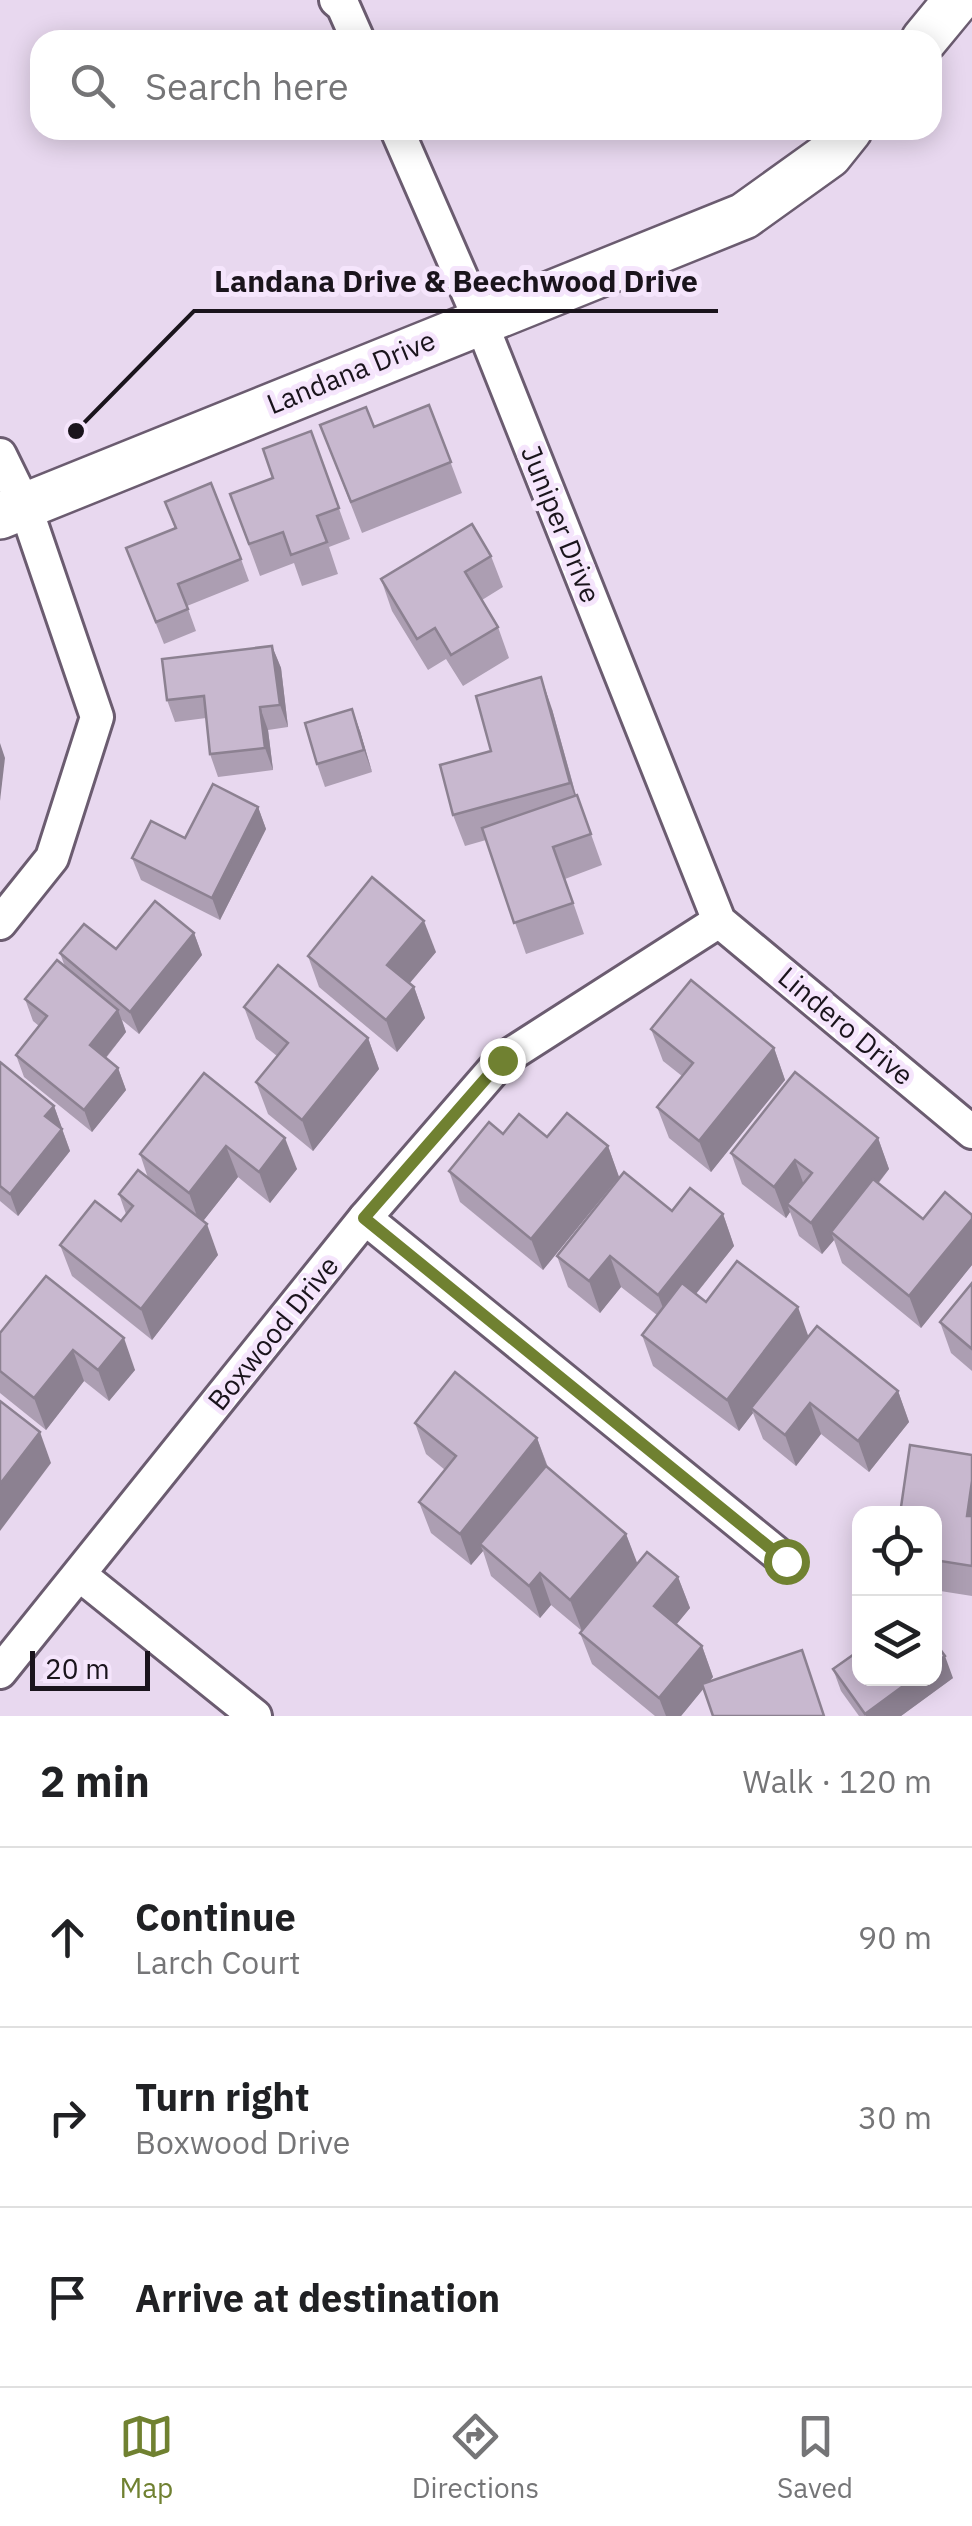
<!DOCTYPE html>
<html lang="en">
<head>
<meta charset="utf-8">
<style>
	body { margin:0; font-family:"IBM Plex Sans",sans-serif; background:#f2f2f2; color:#202124 }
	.controls { position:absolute; right:30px; bottom:30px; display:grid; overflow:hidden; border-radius:20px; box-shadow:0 5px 25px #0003 }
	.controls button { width:90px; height:90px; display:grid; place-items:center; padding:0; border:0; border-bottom:2px solid #e0e0e0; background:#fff; color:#202124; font:50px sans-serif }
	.scale { position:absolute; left:30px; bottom:25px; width:120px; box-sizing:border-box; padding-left:10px; border:5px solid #1a141c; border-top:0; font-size:28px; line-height:35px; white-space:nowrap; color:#1a141c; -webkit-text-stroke:8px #f5e5fc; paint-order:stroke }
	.stop { position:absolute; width:30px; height:30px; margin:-22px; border:8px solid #708131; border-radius:50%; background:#fff }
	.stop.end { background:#708131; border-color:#fff; box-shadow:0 2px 10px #0008 }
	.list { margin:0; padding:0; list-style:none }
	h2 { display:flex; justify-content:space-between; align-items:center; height:130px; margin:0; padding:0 40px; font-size:42px }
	h2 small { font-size:32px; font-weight:400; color:#757577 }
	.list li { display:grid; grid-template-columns:65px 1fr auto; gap:30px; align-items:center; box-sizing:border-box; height:180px; padding:0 40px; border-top:2px solid #e0e0e0 }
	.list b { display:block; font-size:38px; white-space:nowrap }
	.list p { margin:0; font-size:32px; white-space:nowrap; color:#757577 }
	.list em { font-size:32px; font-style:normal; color:#757577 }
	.icon { flex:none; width:55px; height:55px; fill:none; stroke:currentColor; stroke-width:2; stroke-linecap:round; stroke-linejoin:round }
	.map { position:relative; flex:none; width:972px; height:1716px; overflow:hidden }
	.search { position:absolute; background:#fff; box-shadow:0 5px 25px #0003; left:30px; right:30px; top:30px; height:110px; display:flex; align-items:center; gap:25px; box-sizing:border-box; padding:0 35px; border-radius:30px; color:#757577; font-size:38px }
	.sheet { height:670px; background:#fff }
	nav { display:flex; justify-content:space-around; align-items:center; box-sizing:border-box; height:140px; border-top:2px solid #e0e0e0; background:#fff; font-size:28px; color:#757577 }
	nav a { display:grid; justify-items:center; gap:5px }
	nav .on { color:#708131 }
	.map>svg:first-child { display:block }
</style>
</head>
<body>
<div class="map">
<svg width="972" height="1716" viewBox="0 0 972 1716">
	<rect width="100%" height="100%" fill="#e8d8ef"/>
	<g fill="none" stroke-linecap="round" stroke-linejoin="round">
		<!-- street casing -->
		<g stroke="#6b5c70" stroke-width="38">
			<g id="street">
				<polyline points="336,0 343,6 358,40"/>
				<polyline points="397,130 480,320 719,921 972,1132"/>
				<polyline points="0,455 25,506 97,717 52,858 0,923"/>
				<polyline points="365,1218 786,1561"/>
				<polyline points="80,1575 255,1716"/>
				<polyline points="0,1672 365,1218 502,1060 719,921"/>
			</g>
		</g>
		<!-- secondary casing -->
		<g stroke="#6b5c70" stroke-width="50">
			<g id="secondary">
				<polyline points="924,40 957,0"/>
				<polyline points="0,516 744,216 829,155 849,130"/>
			</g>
		</g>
		<!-- street -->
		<use href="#street" stroke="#fff" stroke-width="32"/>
		<!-- secondary -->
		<use href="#secondary" stroke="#fff" stroke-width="45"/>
	</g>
	<!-- wall -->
	<g fill="#ac9eb2">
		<polygon points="429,405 462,493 362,533 320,425 374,427"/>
		<polygon points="311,431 350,539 329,547 338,574 302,586 294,563 260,576 230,494 273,478"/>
		<polygon points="165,502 241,559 249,581 187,606 196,631 164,644 126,548 175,528"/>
		<polygon points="491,556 503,587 482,600 498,627 509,658 463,686 446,659 428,670 392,611 381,579"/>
		<polygon points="272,646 281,668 288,727 268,730 273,770 218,777 210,754 206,718 175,722 167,700"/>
		<polygon points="552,709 576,795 577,795 602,865 565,879 584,934 526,954 486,840 465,846 453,815 491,751"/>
		<polygon points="360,731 372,772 325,787 317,764"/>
		<polygon points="258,807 266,829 220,920 141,880 132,858 185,838"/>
		<polygon points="194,933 202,955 139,1034 122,1020 126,1032 106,1058 118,1068 126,1090 92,1132 24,1077 16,1055 39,1026 33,1021 25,999 65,967 60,953 116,949"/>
		<polygon points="436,952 409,983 414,987 425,1018 397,1052 319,987 308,956"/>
		<polygon points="244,1007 368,1038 379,1069 313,1151 268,1114 256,1082 277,1056 256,1039"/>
		<polygon points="651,1029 774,1048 785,1080 711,1172 669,1138 657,1107 682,1076 663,1061"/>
		<polygon points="0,1062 54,1106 70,1151 18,1216 0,1201"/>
		<polygon points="204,1073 297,1169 270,1203 238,1177 203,1221 218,1255 152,1340 72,1276 60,1245 121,1221 126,1214 119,1194 148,1178 140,1154"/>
		<polygon points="503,1134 547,1137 608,1146 619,1177 543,1270 460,1202 449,1171"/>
		<polygon points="878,1138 889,1169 878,1184 923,1219 972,1215 972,1265 921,1328 842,1263 834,1240 822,1254 799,1236 790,1212 786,1218 742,1184 731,1153"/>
		<polygon points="672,1211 723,1214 734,1246 696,1294 706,1302 809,1337 898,1391 909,1422 869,1472 821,1434 796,1466 763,1439 753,1413 739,1431 653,1366 642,1335 657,1315 621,1287 600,1313 568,1287 557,1256"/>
		<polygon points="46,1276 135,1370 109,1401 84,1381 46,1430 0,1393 0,1333"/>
		<polygon points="972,1283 972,1371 951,1353 940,1322"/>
		<polygon points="415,1423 537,1438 548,1467 626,1534 637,1564 678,1577 690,1608 676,1625 702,1646 713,1677 681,1716 655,1716 592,1664 580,1633 582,1631 551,1605 540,1618 491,1576 483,1551 471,1565 431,1533 419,1502 445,1470 426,1454"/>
		<polygon points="972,1455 972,1596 934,1590 934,1514"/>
		<polygon points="833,1669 953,1678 901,1716 859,1716 841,1691"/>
	</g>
	<!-- shaded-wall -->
	<g fill="#8c8191">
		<polygon points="272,646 281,668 288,727 280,705"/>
		<polygon points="541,677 552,709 581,814 570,783"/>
		<polygon points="260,707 268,730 273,770 265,748"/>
		<polygon points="352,709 360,731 372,772 364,750"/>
		<polygon points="0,743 5,758 0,801"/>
		<polygon points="258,807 266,829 220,920 212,898"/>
		<polygon points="424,921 436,952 399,996 387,965"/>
		<polygon points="194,933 202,955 139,1034 130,1012"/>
		<polygon points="414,987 425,1018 397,1052 386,1020"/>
		<polygon points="118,1010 126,1032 98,1067 90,1045"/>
		<polygon points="368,1038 379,1069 313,1151 302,1120"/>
		<polygon points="774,1048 785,1080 711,1172 699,1141"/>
		<polygon points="118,1068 126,1090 92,1132 84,1110"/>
		<polygon points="54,1106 62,1128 45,1116"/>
		<polygon points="62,1129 70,1151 18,1216 10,1194"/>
		<polygon points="285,1138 297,1169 270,1203 259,1172"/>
		<polygon points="878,1138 889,1169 836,1236 831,1232 834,1240 822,1254 811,1223"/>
		<polygon points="226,1146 238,1177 200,1225 189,1193"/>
		<polygon points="608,1146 619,1177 543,1270 531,1239"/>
		<polygon points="795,1160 806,1191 787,1204 790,1212 786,1218 774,1187"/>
		<polygon points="723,1214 734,1246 670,1326 658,1295"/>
		<polygon points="972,1219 972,1265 921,1328 909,1296"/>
		<polygon points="207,1224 218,1255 152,1340 141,1309"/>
		<polygon points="610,1256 621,1287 600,1313 589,1281"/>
		<polygon points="798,1307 809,1338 751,1408 753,1413 739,1431 727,1400"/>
		<polygon points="124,1338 135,1370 109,1401 98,1370"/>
		<polygon points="73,1350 84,1381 46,1430 34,1398"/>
		<polygon points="898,1391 909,1422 869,1472 858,1441"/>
		<polygon points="810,1403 821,1434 796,1466 785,1435"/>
		<polygon points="40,1432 51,1463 0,1531 0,1484"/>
		<polygon points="537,1438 548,1469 480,1544 483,1551 471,1565 460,1534"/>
		<polygon points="972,1481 972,1530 967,1516"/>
		<polygon points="626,1534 638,1565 582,1631 570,1600"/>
		<polygon points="540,1573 551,1605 540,1618 529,1586"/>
		<polygon points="678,1577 690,1608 665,1638 654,1606"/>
		<polygon points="702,1646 713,1677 681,1716 666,1716 659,1698"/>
		<polygon points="945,1656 953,1678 901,1716 866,1716 865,1714 914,1678 934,1678 934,1664"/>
	</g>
	<!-- building -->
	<g fill="#c8b8cf" stroke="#8c8191" stroke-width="2.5">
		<polygon points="429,405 451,462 351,502 320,425 366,407 374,427"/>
		<polygon points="311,431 339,508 317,516 327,542 291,555 283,532 249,544 230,494 273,478 263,449"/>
		<polygon points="211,483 241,559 178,584 188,609 156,622 126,548 176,528 165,502"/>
		<polygon points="472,524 491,556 465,572 498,627 451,655 435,628 417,639 381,579"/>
		<polygon points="272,646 280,705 260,707 265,748 210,754 204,696 167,700 162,659"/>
		<polygon points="541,677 570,783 453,815 440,765 491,751 476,696"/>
		<polygon points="352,709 364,750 317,764 305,723"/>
		<polygon points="213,784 258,807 212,898 132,858 151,821 185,838"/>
		<polygon points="577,795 591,834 553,847 573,903 514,923 482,828"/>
		<polygon points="372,877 424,921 387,965 414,987 386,1020 308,956"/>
		<polygon points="155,901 194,933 130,1012 60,953 84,924 116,949"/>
		<polygon points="57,960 118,1010 90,1045 118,1068 84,1110 16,1055 47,1016 25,999"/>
		<polygon points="278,965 368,1038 302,1120 256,1082 288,1043 244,1007"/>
		<polygon points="691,980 774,1048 699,1141 657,1107 693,1063 651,1029"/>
		<polygon points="0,1062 54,1106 45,1116 62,1129 10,1194 0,1186"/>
		<polygon points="795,1072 878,1138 811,1223 787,1204 812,1173 795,1160 774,1187 731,1153"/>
		<polygon points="204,1073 285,1138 259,1172 226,1146 189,1193 140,1154"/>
		<polygon points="567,1113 608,1146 531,1239 449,1171 489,1122 503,1134 519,1114 547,1137"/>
		<polygon points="138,1170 207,1224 141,1309 60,1245 95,1201 121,1221 133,1206 119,1194"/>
		<polygon points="624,1172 672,1211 690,1188 723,1214 658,1295 610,1256 589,1281 557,1256"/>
		<polygon points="873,1179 923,1219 945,1192 972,1215 972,1219 909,1296 831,1232"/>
		<polygon points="737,1261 798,1307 727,1400 642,1335 682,1283 706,1302"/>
		<polygon points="46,1276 124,1338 98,1370 73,1350 34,1398 0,1371 0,1333"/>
		<polygon points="972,1283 972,1349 940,1322"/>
		<polygon points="817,1326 898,1391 858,1441 810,1403 785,1435 751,1408"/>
		<polygon points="455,1372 537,1438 460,1534 419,1502 456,1456 415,1423"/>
		<polygon points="0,1401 40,1432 0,1484"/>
		<polygon points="910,1445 972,1455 972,1481 967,1516 972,1516 972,1566 934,1560 934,1514 900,1514"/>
		<polygon points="546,1466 626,1534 570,1600 540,1573 529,1586 480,1544"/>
		<polygon points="647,1552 678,1577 654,1606 702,1646 659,1698 580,1633"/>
		<polygon points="934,1641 945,1656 934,1664"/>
		<polygon points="802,1650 824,1716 713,1716 702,1684"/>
		<polygon points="860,1650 860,1678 914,1678 865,1714 833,1669"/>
	</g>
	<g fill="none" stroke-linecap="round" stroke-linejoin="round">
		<!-- route -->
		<polyline stroke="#708131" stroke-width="12" points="502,1060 364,1218 786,1561"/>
	</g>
	<g text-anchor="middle" stroke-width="10" stroke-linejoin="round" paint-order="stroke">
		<!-- street labels -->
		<g font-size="28" fill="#1a141c" stroke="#f5e5fc">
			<text transform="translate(351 372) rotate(-22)" y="10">Landana Drive</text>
			<text transform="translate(561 524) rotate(68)" y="10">Juniper Drive</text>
			<text transform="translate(846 1026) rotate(40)" y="10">Lindero Drive</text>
			<text transform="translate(273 1333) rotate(-51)" y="10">Boxwood Drive</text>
		</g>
	</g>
	<!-- callouts -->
	<path fill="none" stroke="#1a141c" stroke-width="4" d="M76 431L194 311H718"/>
	<circle fill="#1a141c" stroke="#f5e5fc" stroke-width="4" cx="76" cy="431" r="10"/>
	<g font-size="30" text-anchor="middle" font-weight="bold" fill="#1a141c" stroke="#f5e5fc" stroke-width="10" stroke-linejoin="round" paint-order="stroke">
		<text x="456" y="292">Landana Drive &amp; Beechwood Drive</text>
	</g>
</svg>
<div class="controls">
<button><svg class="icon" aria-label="locate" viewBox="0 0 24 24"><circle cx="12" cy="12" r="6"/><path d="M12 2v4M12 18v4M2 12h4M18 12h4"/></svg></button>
<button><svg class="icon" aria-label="layers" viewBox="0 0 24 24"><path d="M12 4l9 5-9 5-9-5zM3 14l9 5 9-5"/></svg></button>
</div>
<div class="scale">20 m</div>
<div class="stop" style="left:786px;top:1561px"></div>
<div class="stop end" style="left:502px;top:1060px"></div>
<div class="search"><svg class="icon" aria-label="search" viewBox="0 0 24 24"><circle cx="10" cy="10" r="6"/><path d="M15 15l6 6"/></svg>Search here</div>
</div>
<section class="sheet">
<h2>2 min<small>Walk · 120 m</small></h2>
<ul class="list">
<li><svg class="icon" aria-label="ahead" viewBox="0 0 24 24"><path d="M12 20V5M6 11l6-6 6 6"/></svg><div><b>Continue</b><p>Larch Court</p></div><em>90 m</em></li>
<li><svg class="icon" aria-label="right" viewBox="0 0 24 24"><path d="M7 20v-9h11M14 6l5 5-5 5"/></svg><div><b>Turn right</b><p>Boxwood Drive</p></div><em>30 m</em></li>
<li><svg class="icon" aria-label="arrive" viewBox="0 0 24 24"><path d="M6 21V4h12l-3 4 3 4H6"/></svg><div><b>Arrive at destination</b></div></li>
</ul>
</section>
<nav>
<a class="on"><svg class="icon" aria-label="map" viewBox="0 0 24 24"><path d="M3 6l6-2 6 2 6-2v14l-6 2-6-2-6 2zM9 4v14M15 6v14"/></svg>Map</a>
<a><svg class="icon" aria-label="directions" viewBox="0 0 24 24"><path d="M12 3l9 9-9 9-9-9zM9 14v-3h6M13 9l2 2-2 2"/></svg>Directions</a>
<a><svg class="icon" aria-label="saved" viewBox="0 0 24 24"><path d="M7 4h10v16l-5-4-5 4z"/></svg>Saved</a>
</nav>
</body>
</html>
